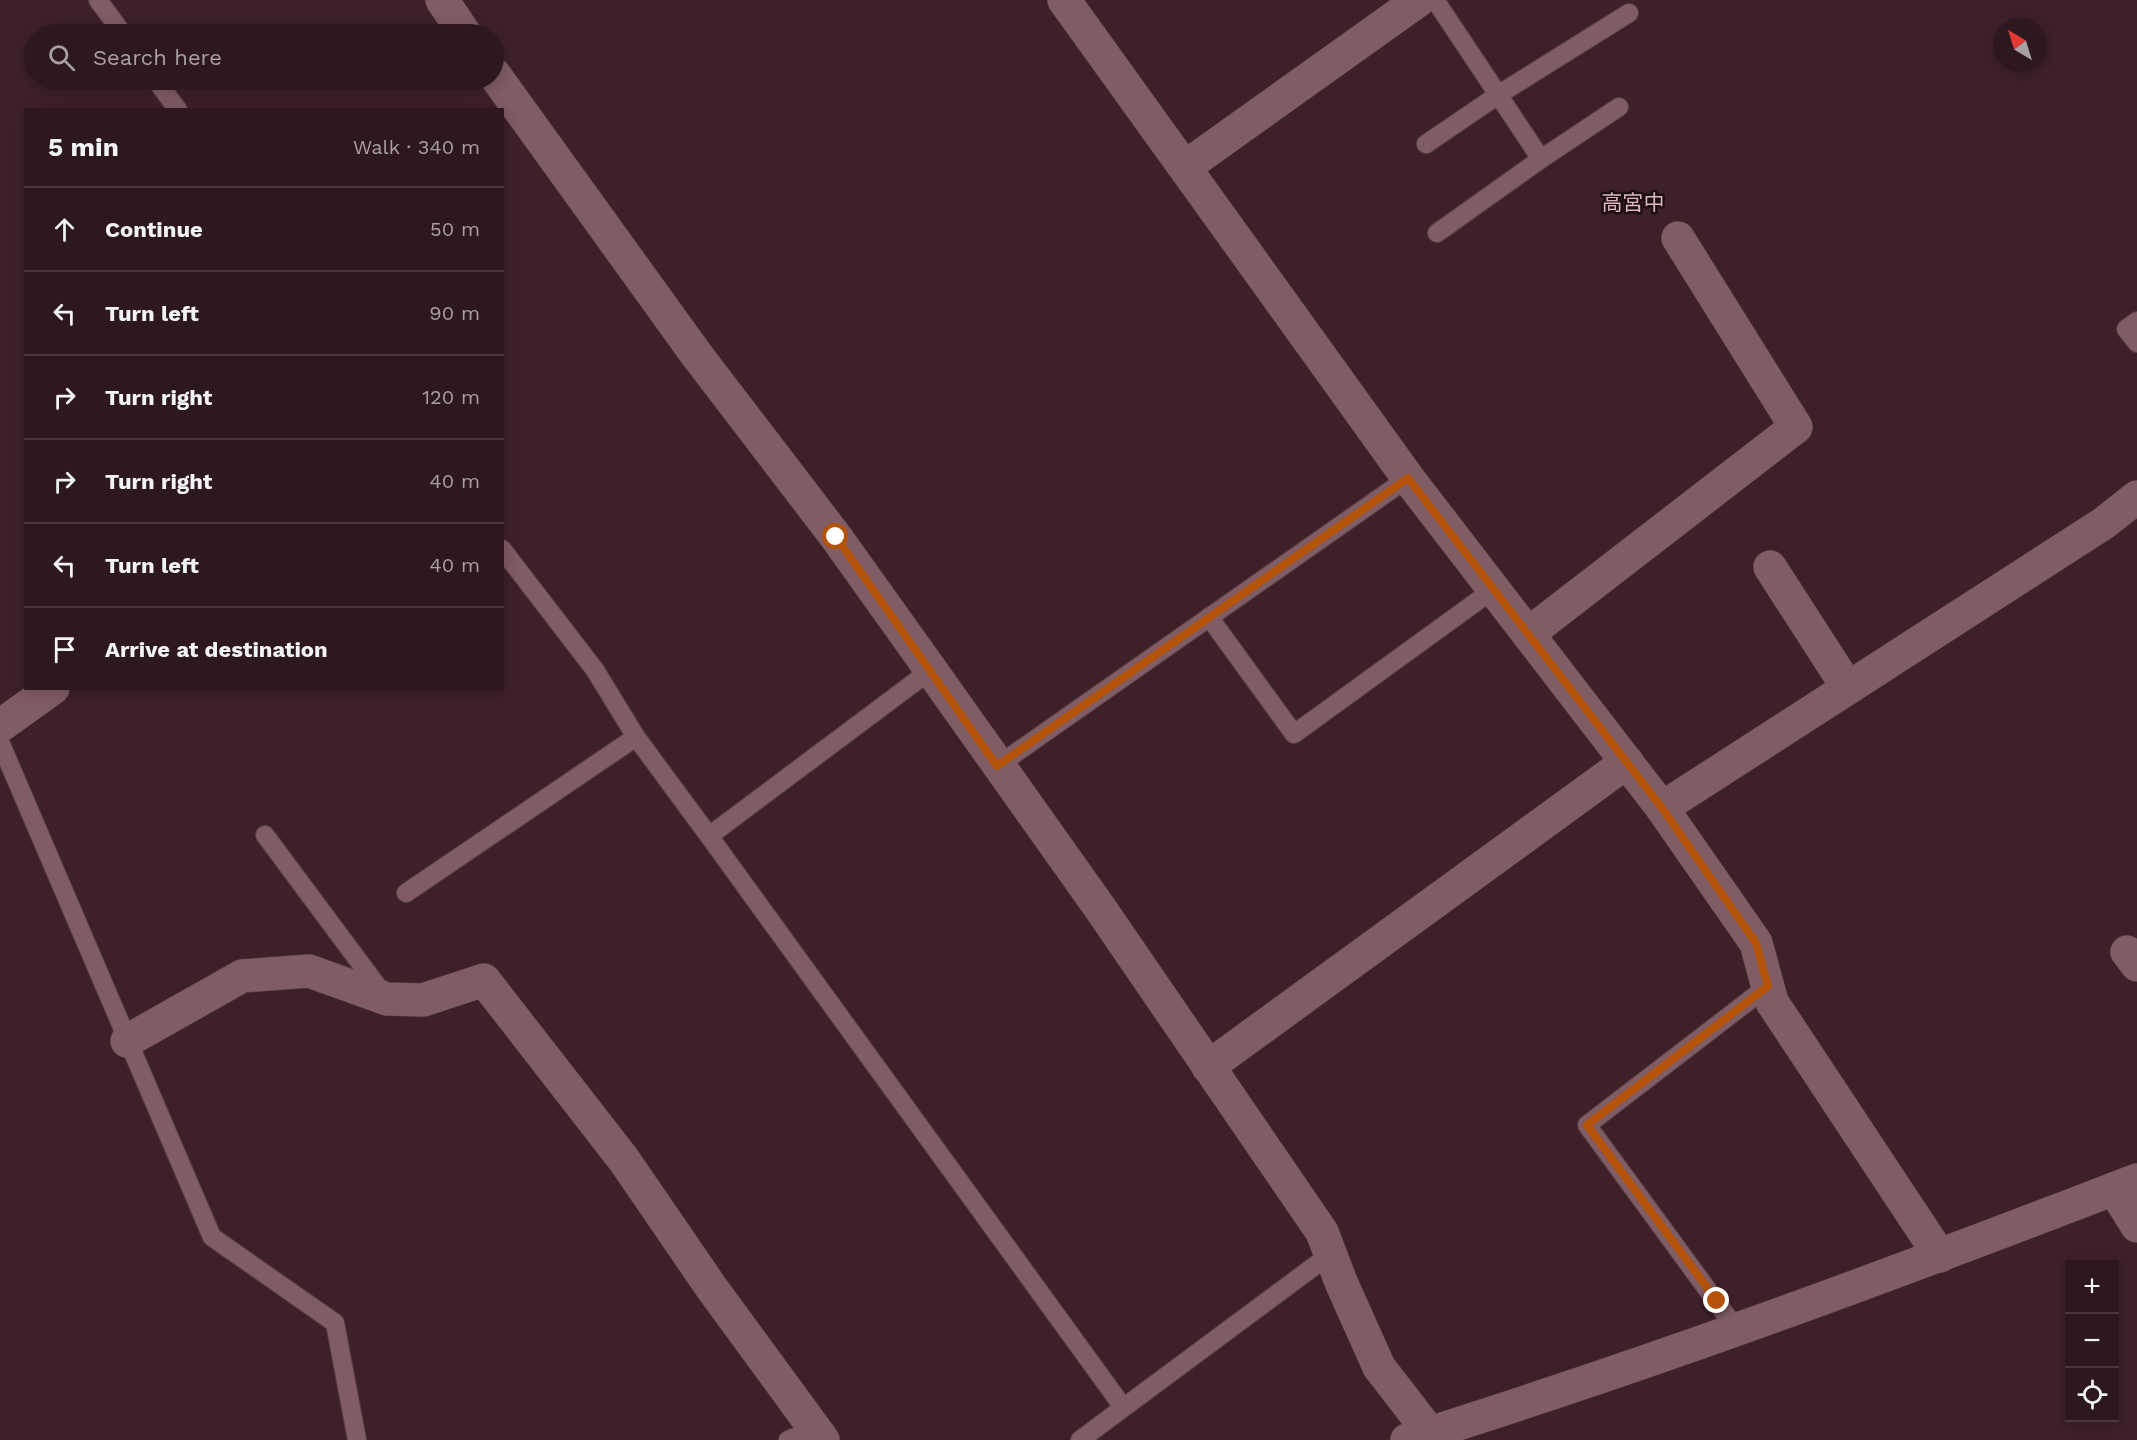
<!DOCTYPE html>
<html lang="en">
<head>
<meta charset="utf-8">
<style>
	body { margin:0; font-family:"Work Sans","Noto Sans JP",sans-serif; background:#3a252c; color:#f1f3f6 }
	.controls { position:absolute; right:18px; bottom:18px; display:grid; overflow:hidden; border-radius:0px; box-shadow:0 3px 15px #0003 }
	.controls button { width:54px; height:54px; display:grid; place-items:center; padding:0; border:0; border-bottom:2px solid #49373d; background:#2e181f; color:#f1f3f6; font:30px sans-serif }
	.compass { position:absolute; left:1993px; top:18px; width:54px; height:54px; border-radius:50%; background:#2e181f; box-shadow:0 3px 15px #0003; rotate:322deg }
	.stop { position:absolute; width:18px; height:18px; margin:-14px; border:4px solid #b45309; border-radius:50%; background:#fff }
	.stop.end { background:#b45309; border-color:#fff; box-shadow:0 2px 6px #0008 }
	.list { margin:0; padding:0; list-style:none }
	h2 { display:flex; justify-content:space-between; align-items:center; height:78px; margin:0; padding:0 24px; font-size:26px }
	h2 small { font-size:20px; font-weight:400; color:#a7a0a4 }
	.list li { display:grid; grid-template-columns:39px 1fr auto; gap:18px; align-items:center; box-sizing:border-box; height:84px; padding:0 24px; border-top:2px solid #49373d }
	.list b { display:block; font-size:22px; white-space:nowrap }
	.list em { font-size:20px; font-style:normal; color:#a7a0a4 }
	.icon { flex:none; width:33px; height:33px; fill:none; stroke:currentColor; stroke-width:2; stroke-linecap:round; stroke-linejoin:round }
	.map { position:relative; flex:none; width:2137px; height:1440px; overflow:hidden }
	.search { position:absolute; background:#2e181f; box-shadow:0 3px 15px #0003; left:24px; top:24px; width:480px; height:66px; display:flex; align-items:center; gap:15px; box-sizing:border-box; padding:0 21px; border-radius:33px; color:#a7a0a4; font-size:22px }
	.panel { position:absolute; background:#2e181f; box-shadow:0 3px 15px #0003; left:24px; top:108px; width:480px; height:582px; border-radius:0px }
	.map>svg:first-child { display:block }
</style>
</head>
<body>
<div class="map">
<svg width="2137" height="1440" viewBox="0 0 2137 1440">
	<rect width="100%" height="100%" fill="#3e2029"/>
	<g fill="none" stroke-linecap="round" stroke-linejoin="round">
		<!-- service casing -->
		<g stroke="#593f46" stroke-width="20">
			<g id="service">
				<polyline points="98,0 123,34"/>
				<polyline points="1435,0 1541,159 1619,107"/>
				<polyline points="156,80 178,110"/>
				<polyline points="1426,144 1498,95 1629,13"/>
				<polyline points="1437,233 1541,159"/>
				<polyline points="2137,321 2126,329 2137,343"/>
				<polyline points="502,549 595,670 636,737 709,836 931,670"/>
				<polyline points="1209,617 1294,734 1494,589"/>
				<polyline points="0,742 212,1237 335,1323 357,1440"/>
				<polyline points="997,766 1408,478"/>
				<polyline points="265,835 384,995"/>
				<polyline points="709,836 1123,1407"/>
				<polyline points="406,893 636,737"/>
				<polyline points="1737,1330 1587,1125 1768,986"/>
				<polyline points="788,1440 815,1429"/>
				<polyline points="1080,1440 1332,1253"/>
			</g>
		</g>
		<!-- minor casing -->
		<g stroke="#593f46" stroke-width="34">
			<g id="minor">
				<polyline points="442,0 465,34"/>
				<polyline points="1064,0 1408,478 1662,808 1756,943 1772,1002 1940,1256"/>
				<polyline points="494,74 696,354 836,537 931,670 1100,908 1322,1232 1341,1282 1379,1367 1430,1433"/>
				<polyline points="1185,167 1419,0"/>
				<polyline points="1770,567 1848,688"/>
				<polyline points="1528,634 1796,427 1678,238"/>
				<polyline points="0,726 53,688"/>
				<polyline points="1662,808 2104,523 2137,497"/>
				<polyline points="2127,952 2137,965"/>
				<polyline points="127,1041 242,976 309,971 387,999 423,1000 484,980 624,1160 711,1287 823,1440"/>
				<polyline points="1208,1067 1627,762"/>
				<polyline points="2114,1189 2137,1226"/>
			</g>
		</g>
		<!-- tertiary casing -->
		<g stroke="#593f46" stroke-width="34">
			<path id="tertiary" d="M1407 1440C1654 1363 1896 1273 2137 1180"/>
		</g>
		<!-- service -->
		<use href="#service" stroke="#805c65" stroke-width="18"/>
		<!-- minor -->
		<use href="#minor" stroke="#805c65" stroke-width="33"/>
		<!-- tertiary -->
		<use href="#tertiary" stroke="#805c65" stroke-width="33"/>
	</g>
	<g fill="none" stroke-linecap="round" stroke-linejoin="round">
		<!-- route -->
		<polyline stroke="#b45309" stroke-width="8" points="836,537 997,766 1408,478 1662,808 1756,943 1768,986 1587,1125 1717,1301"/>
	</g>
	<g text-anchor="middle" stroke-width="5" stroke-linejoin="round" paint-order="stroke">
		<!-- quarter labels -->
		<g font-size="21" fill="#dfb6c0" stroke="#1c0f12">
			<text x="1633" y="210">高宮中</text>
		</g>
	</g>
</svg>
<div class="controls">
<button>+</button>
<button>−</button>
<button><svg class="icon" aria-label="locate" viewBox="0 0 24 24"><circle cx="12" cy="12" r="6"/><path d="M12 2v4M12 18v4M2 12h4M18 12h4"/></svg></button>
</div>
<svg class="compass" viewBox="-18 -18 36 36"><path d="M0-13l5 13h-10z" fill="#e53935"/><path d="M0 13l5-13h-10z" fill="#a7a0a4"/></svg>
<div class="stop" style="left:836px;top:537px"></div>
<div class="stop end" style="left:1717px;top:1301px"></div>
<div class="search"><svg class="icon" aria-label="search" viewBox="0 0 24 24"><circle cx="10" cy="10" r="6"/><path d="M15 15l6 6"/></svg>Search here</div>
<section class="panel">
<h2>5 min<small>Walk · 340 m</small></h2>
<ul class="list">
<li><svg class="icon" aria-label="ahead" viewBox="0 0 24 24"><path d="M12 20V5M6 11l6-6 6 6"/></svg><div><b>Continue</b></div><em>50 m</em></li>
<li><svg class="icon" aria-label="left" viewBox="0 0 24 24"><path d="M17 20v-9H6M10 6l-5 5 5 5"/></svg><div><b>Turn left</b></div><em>90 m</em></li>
<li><svg class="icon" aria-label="right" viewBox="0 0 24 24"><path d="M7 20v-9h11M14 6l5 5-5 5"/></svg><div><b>Turn right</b></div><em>120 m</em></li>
<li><svg class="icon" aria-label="right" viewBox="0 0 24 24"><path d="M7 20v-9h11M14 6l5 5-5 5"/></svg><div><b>Turn right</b></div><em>40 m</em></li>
<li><svg class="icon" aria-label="left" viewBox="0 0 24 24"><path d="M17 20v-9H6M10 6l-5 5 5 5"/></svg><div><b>Turn left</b></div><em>40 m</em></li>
<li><svg class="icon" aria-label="arrive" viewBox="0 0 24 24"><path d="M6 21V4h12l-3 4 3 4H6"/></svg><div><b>Arrive at destination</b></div></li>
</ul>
</section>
</div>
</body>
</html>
